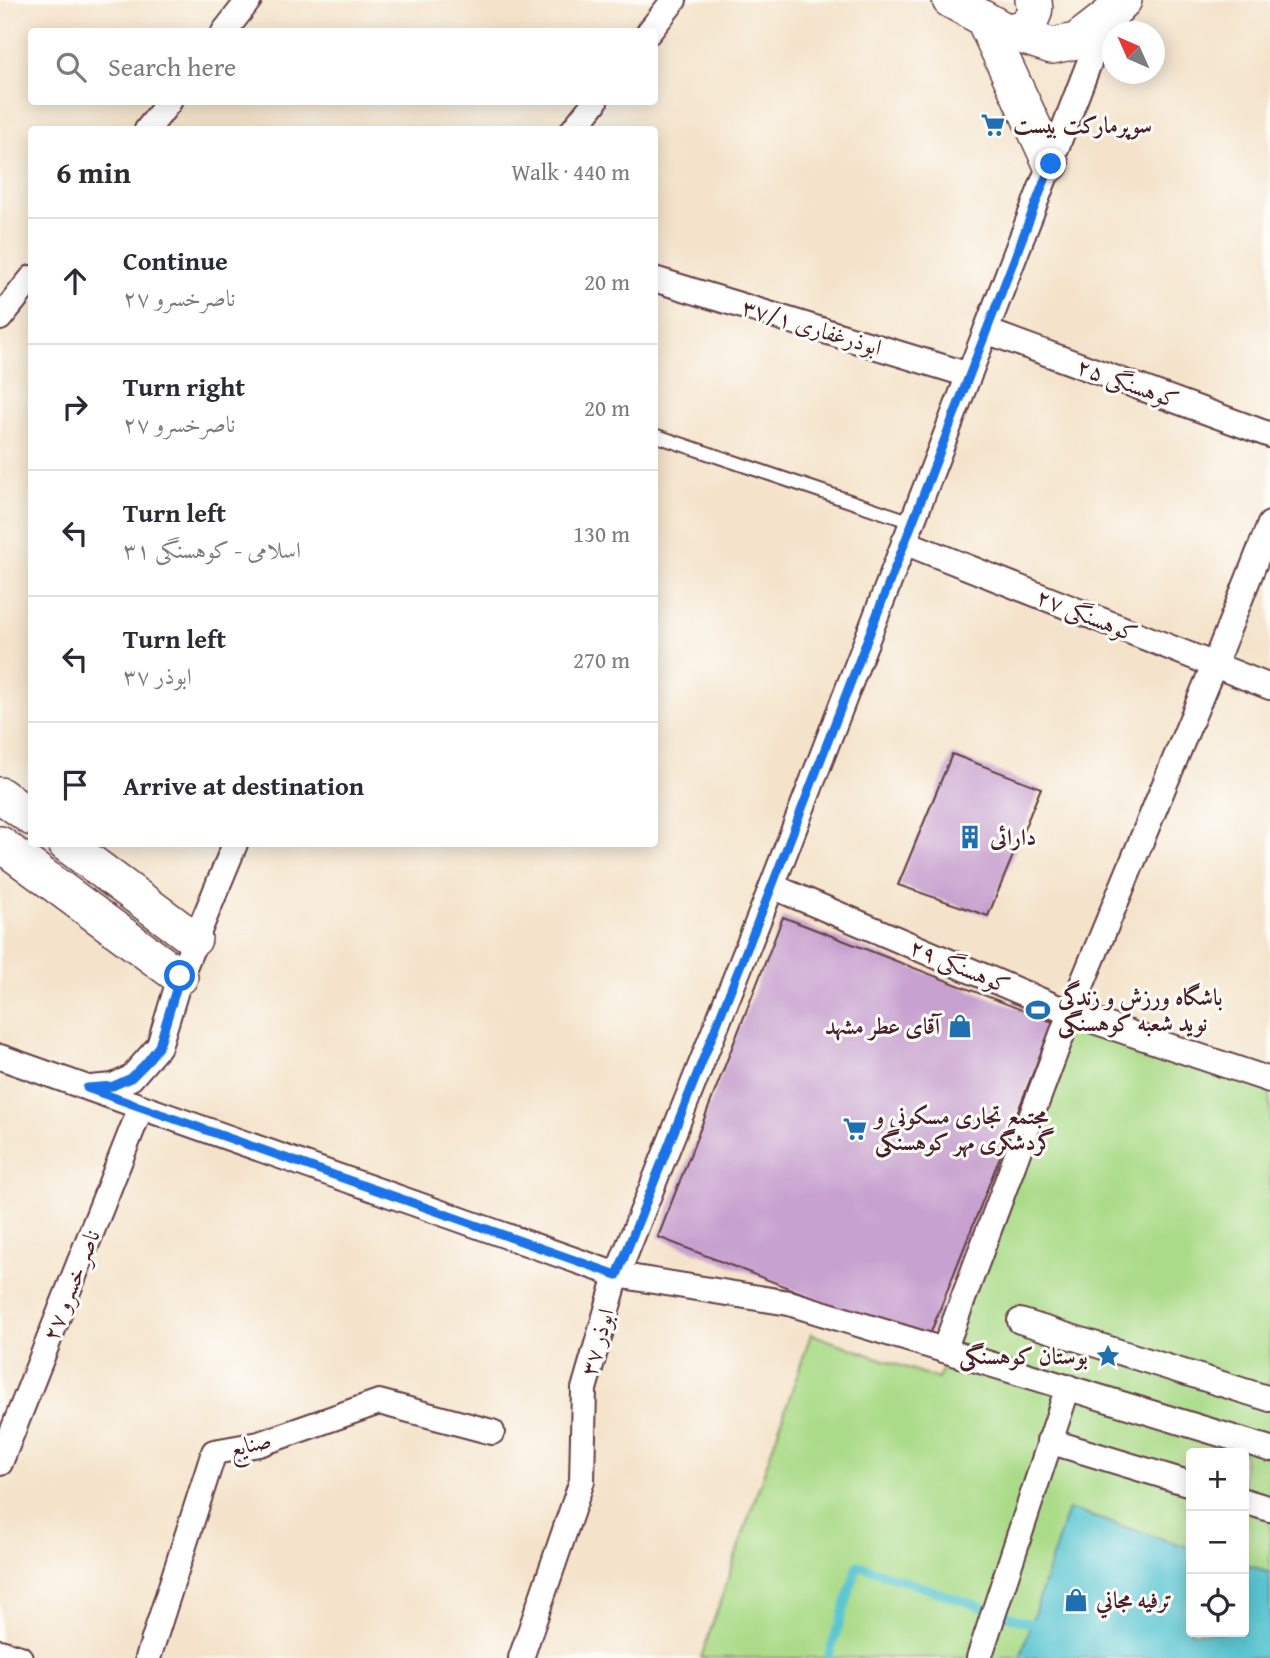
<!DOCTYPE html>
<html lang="en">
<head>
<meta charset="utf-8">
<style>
	body { margin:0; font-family:"Gentium Book Plus",Amiri,serif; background:#f2f2f3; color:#2b2b33 }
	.controls { position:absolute; right:21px; bottom:21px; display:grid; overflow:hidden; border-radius:7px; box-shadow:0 4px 18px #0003 }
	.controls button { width:63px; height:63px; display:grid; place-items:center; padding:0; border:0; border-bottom:2px solid #e1e1e2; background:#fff; color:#2b2b33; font:35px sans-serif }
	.compass { position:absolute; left:1102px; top:21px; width:63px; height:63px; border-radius:50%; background:#fff; box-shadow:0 4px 18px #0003; rotate:315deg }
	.stop { position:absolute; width:21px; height:21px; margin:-16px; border:5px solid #1a73e8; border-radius:50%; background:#fff }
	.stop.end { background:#1a73e8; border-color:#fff; box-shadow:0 2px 7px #0008 }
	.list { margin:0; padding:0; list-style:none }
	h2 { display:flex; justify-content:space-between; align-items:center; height:91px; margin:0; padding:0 28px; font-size:30px }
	h2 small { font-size:23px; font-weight:400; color:#7c7c81 }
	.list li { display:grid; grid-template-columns:46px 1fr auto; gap:21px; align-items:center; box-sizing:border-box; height:126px; padding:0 28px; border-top:2px solid #e1e1e2 }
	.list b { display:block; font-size:26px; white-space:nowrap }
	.list p { margin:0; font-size:23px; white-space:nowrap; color:#7c7c81 }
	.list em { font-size:23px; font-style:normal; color:#7c7c81 }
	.icon { flex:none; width:38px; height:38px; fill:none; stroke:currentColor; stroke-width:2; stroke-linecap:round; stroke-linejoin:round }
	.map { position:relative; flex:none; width:1270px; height:1658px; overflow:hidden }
	.search { position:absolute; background:#fff; box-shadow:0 4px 18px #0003; left:28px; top:28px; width:630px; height:77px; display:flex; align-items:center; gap:18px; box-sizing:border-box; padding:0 24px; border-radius:7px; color:#7c7c81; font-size:26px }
	.panel { position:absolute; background:#fff; box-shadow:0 4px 18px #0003; left:28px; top:126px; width:630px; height:721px; border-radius:7px }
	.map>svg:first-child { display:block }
</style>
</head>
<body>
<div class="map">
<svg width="1270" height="1658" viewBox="0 0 1270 1658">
	<rect width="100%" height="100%" fill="#fdfcf7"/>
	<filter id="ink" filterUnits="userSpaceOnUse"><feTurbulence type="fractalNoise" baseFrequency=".0143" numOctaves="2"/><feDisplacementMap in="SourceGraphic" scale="14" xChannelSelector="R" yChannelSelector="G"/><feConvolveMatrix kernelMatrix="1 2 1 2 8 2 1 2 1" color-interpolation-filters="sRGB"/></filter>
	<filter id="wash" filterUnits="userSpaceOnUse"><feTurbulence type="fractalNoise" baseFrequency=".00686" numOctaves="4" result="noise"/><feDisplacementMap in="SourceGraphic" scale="28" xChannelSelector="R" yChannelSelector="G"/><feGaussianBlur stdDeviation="1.57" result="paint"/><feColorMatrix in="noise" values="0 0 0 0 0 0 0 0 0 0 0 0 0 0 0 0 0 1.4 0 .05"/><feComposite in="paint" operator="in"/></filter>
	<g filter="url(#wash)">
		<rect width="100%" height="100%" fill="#f4e3ca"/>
		<!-- green -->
		<path fill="#aadb88" stroke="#7a7d5a" stroke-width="2" fill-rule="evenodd" d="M1070 1013 1270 1091V1658H701L811 1334 938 1379ZM1191 1453H1244V1632H1191Z"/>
		<!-- water -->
		<polygon fill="#5ac6d2" stroke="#52727e" stroke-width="2" points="1068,1509 1191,1548 1191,1632 1244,1632 1244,1564 1270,1573 1270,1658 1020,1658"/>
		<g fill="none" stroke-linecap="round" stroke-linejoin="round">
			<!-- stream -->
			<polyline stroke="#5ac6d2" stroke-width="9" points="828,1658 858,1565 1031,1624"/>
		</g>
		<g id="blocks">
			<!-- building -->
			<g fill="#c7a1cf">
				<polygon points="952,754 1041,788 988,916 898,885"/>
				<polygon points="783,917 1053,1022 927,1342 658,1237"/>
			</g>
		</g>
	</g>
	<g filter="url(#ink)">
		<use href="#blocks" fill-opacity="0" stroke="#643c43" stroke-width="2"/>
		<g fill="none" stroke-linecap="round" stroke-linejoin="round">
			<!-- lane casing -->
			<g stroke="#643c43" stroke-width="16">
				<polyline id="lane" points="654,435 912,522"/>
			</g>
			<!-- street casing -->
			<g stroke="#643c43" stroke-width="28">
				<g id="street">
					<polyline points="224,32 249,0"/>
					<polyline points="649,32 674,0"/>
					<polyline points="147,130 169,102"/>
					<polyline points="573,130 595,102"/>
					<polyline points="654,279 969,375"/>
					<polyline points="0,318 32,278"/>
					<polyline points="986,331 1270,435"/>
					<polyline points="904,542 1270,687"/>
					<polyline points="772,886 1070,1013 1270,1080"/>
					<polyline points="0,1057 617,1275 789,1303 1270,1449"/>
					<polyline points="91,1088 113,1086 131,1078 159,1046 180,977 235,844"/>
					<polyline points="1020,1321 1270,1399"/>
					<polyline points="944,1350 1070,1013 1214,665 1270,524"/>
					<polyline points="1049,1441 1191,1484"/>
					<polyline points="0,1463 141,1107"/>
					<polyline points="1244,1501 1270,1509"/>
					<polyline points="0,1652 20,1658"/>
					<polyline points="148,1658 214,1452 259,1444 379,1402 492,1432"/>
					<polyline points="521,1658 582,1481 584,1389 617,1275 772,886 1106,19"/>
					<polyline points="979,1658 1068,1387"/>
				</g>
			</g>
			<!-- secondary casing -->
			<g stroke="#643c43" stroke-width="38">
				<g id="secondary">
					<polyline points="950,0 1006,31 1052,46 1076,41 1107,17 1124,0"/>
					<polyline points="984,20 1051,164"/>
					<path d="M1006 31 1025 28C1031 19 1038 11 1033 0"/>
					<polyline points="0,795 32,818"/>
					<polyline points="0,844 180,977"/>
					<polyline points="66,844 194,939"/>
				</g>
			</g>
			<!-- lane -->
			<use href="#lane" stroke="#fff" stroke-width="12"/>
			<!-- street -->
			<use href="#street" stroke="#fff" stroke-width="24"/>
			<!-- secondary -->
			<use href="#secondary" stroke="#fff" stroke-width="35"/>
		</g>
	</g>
	<g fill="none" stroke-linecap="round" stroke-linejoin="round" filter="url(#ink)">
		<!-- route -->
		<polyline stroke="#1a73e8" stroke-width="9" points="180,976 159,1046 146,1063 131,1078 113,1086 87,1088 617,1275 772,886 1051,164"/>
	</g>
	<!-- icons -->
	<defs>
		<g id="supermarket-bare" transform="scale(1.89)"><path d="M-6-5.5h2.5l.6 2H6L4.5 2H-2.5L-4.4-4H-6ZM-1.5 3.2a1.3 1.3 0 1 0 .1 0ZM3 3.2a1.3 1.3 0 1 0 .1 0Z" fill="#1f6fb2" stroke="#fdfcf7" stroke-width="2.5" paint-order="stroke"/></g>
		<g id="building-bare" transform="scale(1.89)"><path d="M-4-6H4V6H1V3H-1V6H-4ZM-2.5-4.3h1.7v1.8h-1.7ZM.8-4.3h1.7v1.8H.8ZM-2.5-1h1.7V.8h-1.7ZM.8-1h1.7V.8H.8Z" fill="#1f6fb2" stroke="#fdfcf7" stroke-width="2.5" paint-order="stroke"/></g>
		<g id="stadium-bare" transform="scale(1.89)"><path d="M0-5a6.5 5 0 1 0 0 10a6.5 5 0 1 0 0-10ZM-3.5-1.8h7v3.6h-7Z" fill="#1f6fb2" stroke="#fdfcf7" stroke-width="2.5" paint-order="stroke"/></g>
		<g id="shop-bare" transform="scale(1.89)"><path d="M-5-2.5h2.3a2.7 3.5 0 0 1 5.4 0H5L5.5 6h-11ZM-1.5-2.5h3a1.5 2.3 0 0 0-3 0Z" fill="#1f6fb2" stroke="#fdfcf7" stroke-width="2.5" paint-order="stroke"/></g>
		<g id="sight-bare" transform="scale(1.89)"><path d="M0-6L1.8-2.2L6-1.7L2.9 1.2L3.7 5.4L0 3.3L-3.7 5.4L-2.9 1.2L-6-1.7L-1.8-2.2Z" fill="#1f6fb2" stroke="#fdfcf7" stroke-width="2.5" paint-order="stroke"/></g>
	</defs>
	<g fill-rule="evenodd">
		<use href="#supermarket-bare" x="993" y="125"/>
		<use href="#building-bare" x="970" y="837"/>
		<use href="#stadium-bare" x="1038" y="1010"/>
		<use href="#shop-bare" x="960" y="1026"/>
		<use href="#supermarket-bare" x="855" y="1129"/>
		<use href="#sight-bare" x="1108" y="1356"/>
		<use href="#shop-bare" x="1076" y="1600"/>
	</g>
	<g text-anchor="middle" stroke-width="6" stroke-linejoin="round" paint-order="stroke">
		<!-- poi labels -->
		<g font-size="23" font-weight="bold" fill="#4a1f2b" stroke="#fdfcf7" text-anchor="start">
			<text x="1013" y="133">سوپرمارکت بیست</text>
			<text x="990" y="845">دارائی</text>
			<text x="1058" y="1005">باشگاه ورزش و زندگی<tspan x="1058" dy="26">نوید شعبه کوهسنگی</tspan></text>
			<text x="940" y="1034" text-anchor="end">آقای عطر مشهد</text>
			<text x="875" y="1124">مجتمع تجاری مسکونی و<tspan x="875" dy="26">گردشگری مهر کوهسنگی</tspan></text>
			<text x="1088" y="1364" text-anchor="end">بوستان کوهسنگی</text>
			<text x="1096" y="1608">ترفيه مجاني</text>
		</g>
		<!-- street labels -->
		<g font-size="23" fill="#4a1f2b" stroke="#fdfcf7">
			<text transform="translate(812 327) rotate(17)" y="8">ابوذرغفاری ۳۷/۱</text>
			<text transform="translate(1128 383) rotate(20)" y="8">کوهسنگی ۲۵</text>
			<text transform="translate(1087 615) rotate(22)" y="8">کوهسنگی ۲۷</text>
			<text transform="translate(960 966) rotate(23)" y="8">کوهسنگی ۲۹</text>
			<text transform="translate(71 1285) rotate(-68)" y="8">ناصر خسرو ۲۷</text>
			<text transform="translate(597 1342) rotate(-74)" y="8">ابوذر ۳۷</text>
			<text transform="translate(250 1444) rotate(-14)" y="8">صنایع</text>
		</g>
	</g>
</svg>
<div class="controls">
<button>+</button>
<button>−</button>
<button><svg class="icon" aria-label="locate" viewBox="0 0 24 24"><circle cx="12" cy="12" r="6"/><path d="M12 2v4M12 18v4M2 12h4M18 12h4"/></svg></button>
</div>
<svg class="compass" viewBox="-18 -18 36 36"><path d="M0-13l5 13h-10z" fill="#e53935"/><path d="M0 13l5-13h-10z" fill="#7c7c81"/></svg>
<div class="stop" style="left:180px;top:976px"></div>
<div class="stop end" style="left:1051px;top:164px"></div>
<div class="search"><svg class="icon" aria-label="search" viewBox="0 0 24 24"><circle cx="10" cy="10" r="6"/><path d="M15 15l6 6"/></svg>Search here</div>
<section class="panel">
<h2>6 min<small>Walk · 440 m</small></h2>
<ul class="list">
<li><svg class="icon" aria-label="ahead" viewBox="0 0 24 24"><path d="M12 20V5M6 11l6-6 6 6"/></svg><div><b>Continue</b><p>ناصرخسرو ۲۷</p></div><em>20 m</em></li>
<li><svg class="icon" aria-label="right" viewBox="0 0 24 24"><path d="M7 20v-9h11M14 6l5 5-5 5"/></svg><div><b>Turn right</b><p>ناصرخسرو ۲۷</p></div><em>20 m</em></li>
<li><svg class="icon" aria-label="left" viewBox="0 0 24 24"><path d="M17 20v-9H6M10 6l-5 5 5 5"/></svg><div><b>Turn left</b><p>اسلامی - کوهسنگی ۳۱</p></div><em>130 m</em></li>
<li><svg class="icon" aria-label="left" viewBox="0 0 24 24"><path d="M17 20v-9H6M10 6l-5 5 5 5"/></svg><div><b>Turn left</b><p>ابوذر ۳۷</p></div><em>270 m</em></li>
<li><svg class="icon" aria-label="arrive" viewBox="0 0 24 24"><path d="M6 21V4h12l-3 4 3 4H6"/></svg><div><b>Arrive at destination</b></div></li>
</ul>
</section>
</div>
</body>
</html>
